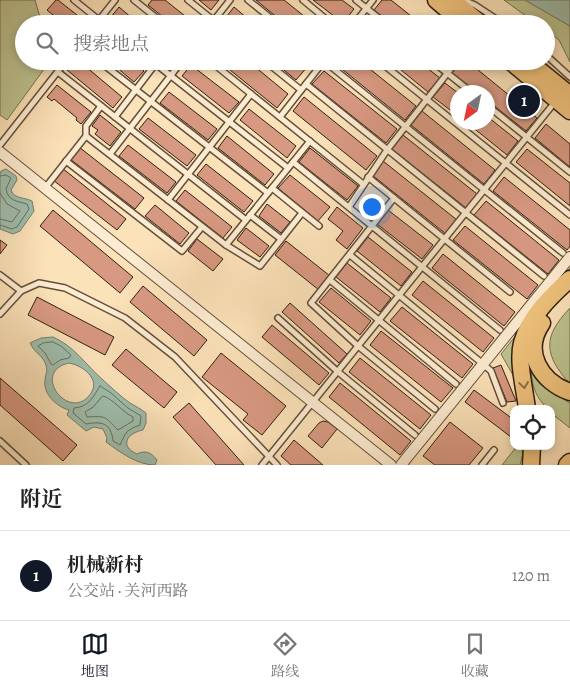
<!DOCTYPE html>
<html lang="zh">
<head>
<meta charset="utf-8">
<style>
	body { margin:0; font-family:Alegreya,"Noto Serif SC",serif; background:#f6f6f6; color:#222 }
	.controls { position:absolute; right:15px; bottom:15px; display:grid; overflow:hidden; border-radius:10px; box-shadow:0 2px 8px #0003 }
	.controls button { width:45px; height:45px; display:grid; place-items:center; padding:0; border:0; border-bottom:1px solid #e0e0e0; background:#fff; color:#222; font:25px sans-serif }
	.compass { position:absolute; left:450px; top:85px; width:45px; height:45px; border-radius:50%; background:#fff; box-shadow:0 2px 8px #0003; rotate:213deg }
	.you { position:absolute; left:371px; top:206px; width:18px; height:18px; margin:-12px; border:4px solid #fff; border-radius:50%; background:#1a73e8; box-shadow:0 0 0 8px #1a73e833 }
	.badge { display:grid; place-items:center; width:32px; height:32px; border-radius:50%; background:#111827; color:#fff; font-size:16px; font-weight:700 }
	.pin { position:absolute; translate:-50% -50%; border:2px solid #fff; box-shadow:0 1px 5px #0006 }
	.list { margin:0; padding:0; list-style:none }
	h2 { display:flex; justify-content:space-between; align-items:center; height:65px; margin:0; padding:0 20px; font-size:21px }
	h2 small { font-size:16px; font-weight:400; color:#767676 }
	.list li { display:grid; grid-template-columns:32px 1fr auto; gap:15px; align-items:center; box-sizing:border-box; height:90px; padding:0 20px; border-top:1px solid #e0e0e0 }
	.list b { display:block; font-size:19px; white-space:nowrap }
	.list p { margin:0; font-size:16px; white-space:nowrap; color:#767676 }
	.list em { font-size:16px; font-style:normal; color:#767676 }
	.icon { flex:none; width:28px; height:28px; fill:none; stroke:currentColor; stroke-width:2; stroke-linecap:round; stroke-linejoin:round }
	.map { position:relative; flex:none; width:570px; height:465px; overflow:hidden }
	.search { position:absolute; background:#fff; box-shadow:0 2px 8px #0003; left:15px; right:15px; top:15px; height:55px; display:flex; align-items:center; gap:12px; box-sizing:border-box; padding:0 18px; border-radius:28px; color:#767676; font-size:19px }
	.sheet { height:155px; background:#fff }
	nav { display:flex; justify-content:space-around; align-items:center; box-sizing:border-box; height:70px; border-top:1px solid #e0e0e0; background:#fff; font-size:14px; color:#767676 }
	nav a { display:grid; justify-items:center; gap:2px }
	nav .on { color:#111827 }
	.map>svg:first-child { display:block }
</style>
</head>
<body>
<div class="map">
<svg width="570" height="465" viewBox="0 0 570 465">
	<rect width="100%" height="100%" fill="#fce2b9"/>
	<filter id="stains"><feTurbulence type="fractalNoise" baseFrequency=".004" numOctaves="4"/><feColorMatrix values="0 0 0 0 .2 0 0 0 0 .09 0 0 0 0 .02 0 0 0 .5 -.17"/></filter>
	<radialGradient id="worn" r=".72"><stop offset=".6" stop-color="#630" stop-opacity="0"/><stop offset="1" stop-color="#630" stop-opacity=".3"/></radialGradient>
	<!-- green -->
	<g fill="#bdc390" stroke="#767250">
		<polygon points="0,0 35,0 42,24 24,24 24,61 50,61 7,120 0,115"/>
		<polygon points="504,0 525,0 570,26 570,62 559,40 546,30 546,24 537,24"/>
		<polygon points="570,268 570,273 530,320 522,391 501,354"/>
		<path d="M570 308V384C544 355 542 337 570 308Z"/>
		<path d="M530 361C541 379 552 393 570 403V428L551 413V409H548C532 394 532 381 530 361Z"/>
		<polygon points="517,446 525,446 520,465 502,465"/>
	</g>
	<!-- water -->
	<g fill="#9fbead" stroke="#737f6f" fill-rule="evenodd">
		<polygon points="525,0 570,0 570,26"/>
		<path d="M6 169 16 176 17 180 11 190C14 199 24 197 32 201L34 211 20 231 13 234 0 229V174L1 171Z"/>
		<path d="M53 337C74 346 86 365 103 380 111 387 120 396 130 403 135 406 141 409 146 413V423L143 430C127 433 119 446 137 454 145 450 151 452 157 460L155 465C137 465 120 452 106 442L107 438 103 429 94 427 86 431 67 415 69 410C57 407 43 394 45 381 45 375 48 372 46 365 42 354 35 354 30 343L41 338ZM69 363C85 366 104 382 87 398 65 418 32 371 69 363Z"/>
	</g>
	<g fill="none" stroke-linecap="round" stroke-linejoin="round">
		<!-- shore -->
		<g stroke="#686f5f" stroke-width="1">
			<path d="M0 176 6 175 11 178 6 189C8 201 17 201 27 204L29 209 17 227 12 229 0 225"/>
			<polyline points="0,193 7,204 20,211 12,222 0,219"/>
			<polygon points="53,342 61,346 71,355 69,358 60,360 53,365 51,364 45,353 38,346 43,343"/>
			<path d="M100 386 111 393 128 408 141 416 140 425C126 430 126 432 120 445L113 441C111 423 102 421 86 424L73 413 74 408C89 407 93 397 100 386Z"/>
			<path d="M103 396C114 399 122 412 133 417V421L118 430C104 416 107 416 87 417L85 412 93 407Z"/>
		</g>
	</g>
	<!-- building -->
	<g fill="#d89982" stroke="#302011">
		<polygon points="56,0 58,0 82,19 78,24 64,24 47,10"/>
		<polygon points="152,0 165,0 195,24 172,24 148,5"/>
		<polygon points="199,0 219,0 211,10"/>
		<polygon points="256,0 284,0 314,24 285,24"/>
		<polygon points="313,0 342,0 354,9 343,23"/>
		<polygon points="382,0 391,0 421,24 392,24 374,10"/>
		<polygon points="119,7 139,24 116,24 110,18"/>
		<polygon points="234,7 254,24 226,24 223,21"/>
		<polygon points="74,61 79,61 122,97 113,108 67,70"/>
		<polygon points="109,61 132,61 144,71 134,82"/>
		<polygon points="219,61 248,61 288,94 277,108"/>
		<polygon points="273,61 301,61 308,66 296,80"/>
		<polygon points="332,61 360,61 416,106 405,120"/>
		<polygon points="390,61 418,61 440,78 428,92"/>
		<polygon points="439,61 454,61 448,68"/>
		<polygon points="462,61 467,61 537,118 526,131 488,101 488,92 477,92 452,73"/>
		<polygon points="191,65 239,102 229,113 182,76"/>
		<polygon points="324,71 397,129 386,143 312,84"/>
		<polygon points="445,83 458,93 458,116 433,97"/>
		<polygon points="57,85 91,112 81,124 76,120 77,118 54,99 52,101 47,97"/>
		<polygon points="169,92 217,129 208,140 160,103"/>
		<polygon points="304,97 377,156 366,170 293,111"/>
		<polygon points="249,109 296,146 287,158 240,120"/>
		<polygon points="422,111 495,170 484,184 411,125"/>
		<polygon points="100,115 121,132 110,146 95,134 98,130 92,126"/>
		<polygon points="488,117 518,141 507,155 466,122 488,122"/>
		<polygon points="148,118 196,155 187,166 139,129"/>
		<polygon points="546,124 570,144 570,167 535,138"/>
		<polygon points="403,135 477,194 466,208 392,149"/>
		<polygon points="227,136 274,174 265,185 218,148"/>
		<polygon points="128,145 176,182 167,193 119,156"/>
		<polygon points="79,147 144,198 135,209 70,159"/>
		<polygon points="310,148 358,186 347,200 299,162"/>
		<polygon points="527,149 570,183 570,206 516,162"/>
		<polygon points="383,161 457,220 446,234 372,175"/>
		<polygon points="206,164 253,201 244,212 197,175"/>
		<polygon points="62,168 126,219 117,230 53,180"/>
		<polygon points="290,175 330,207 318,221 278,188"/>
		<polygon points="504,177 570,230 570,246 567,250 493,191"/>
		<polygon points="185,190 232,227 223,238 176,201"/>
		<polygon points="486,201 559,260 548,274 474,215"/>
		<polygon points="267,204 290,222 281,233 259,216"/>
		<polygon points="155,205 189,233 180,244 145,216"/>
		<polygon points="337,207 363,228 347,249 336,240 343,231 328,219"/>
		<polygon points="53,210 133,277 120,293 40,226"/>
		<polygon points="388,210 433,245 422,259 377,224"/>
		<polygon points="465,226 538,285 527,299 453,240"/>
		<polygon points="246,228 269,246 260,257 237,240"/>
		<polygon points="368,237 412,272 401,286 357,251"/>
		<polygon points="197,239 223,259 213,271 188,251"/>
		<polygon points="0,240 7,245 0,254"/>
		<polygon points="286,241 330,276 319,290 275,255"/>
		<polygon points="443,254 515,312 504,326 432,268"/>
		<polygon points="347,263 391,298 380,312 336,277"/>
		<polygon points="423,281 494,338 483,352 412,295"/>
		<polygon points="143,286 207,340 194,356 130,302"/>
		<polygon points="331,288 371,321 360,335 319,302"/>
		<polygon points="37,297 114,337 105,355 28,315"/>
		<polygon points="290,303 347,354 339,363 282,312"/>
		<polygon points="402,307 473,364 462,378 390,321"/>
		<polygon points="272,325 329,373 319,385 262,337"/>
		<polygon points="381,331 453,388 441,402 370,345"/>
		<polygon points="126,349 177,392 164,408 112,365"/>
		<polygon points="221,353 286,406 262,435 243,420 248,414 202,377"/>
		<polygon points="360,358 431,415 420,429 349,372"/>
		<polygon points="501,365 516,401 507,402 493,368"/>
		<polygon points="0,378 77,445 63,461 0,405"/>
		<polygon points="340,383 411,441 400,455 329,397"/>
		<polygon points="474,390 514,420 514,434 511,437 465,402"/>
		<polygon points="189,403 244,465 216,465 173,417"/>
		<polygon points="323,421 328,422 337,429 322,448 308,436 319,423"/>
		<polygon points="450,422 483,448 469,465 435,465 423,456"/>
		<polygon points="294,440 323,465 291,465 281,456"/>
	</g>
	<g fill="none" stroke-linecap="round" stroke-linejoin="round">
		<!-- lane casing -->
		<g stroke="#63503b" stroke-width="8">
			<g id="lane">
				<polyline points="74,0 104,24"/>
				<polyline points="134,0 164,24"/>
				<polyline points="188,0 218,24"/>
				<polyline points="248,0 278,24"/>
				<polyline points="303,0 332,24"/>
				<polyline points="356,0 386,24"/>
				<polyline points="463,0 475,5 504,24"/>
				<polyline points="48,20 52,24"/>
				<polyline points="96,24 115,0"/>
				<polyline points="211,24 230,0"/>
				<polyline points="354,24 373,0"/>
				<polyline points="546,55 570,77"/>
				<polyline points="99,61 268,193"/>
				<polyline points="152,61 288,168"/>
				<polyline points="210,61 363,184"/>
				<polyline points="265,61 301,90"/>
				<polyline points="379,61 570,215"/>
				<polyline points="432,61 471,92"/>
				<polyline points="58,72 246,220"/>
				<polyline points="306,84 544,276"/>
				<polyline points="488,106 570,172"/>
				<polyline points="115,117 157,62"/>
				<polyline points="280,117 324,61 563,253"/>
				<polyline points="86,136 226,245 260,266 302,213"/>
				<polyline points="0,145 66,61"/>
				<polyline points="110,154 182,61"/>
				<polyline points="66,161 182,251 202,227"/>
				<polyline points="293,162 500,330"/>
				<polyline points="368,177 510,292"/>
				<polyline points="45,188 86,136 86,126 101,106"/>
				<polyline points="272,188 319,226"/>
				<polyline points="394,198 311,303 358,346 435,409"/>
				<polyline points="168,200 251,94"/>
				<polyline points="349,207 387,150 457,61"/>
				<polyline points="250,215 281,239"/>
				<polyline points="226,245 310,141"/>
				<polyline points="350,255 483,364 491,371 503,403"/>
				<polyline points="0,275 21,291"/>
				<polyline points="330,280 456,384"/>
				<polyline points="0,314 21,291 39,283 65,288 125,318 175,357 277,465"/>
				<polyline points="278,318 337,371 415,435"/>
				<polyline points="0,441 26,465"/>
				<polyline points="262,465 555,102"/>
				<polyline points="482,465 494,450"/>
			</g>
		</g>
		<!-- street casing -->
		<g stroke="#63503b" stroke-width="12">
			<g id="street">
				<polyline points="0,152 391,465"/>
				<polyline points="401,465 570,257"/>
			</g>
		</g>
		<!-- primary casing -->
		<g stroke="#302011" stroke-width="19">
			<g id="primary">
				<polyline points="436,0 457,18"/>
				<polyline points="452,0 481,24"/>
				<polyline points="510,61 570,111"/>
				<polyline points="528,61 570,95"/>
				<path d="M542 323C522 352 541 382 570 392"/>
				<path d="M527 409C525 390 517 361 522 343 529 317 551 296 570 279"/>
				<polyline points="531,465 532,446"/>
				<polyline points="567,465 570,462"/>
			</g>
		</g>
		<!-- lane -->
		<use href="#lane" stroke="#fdecd2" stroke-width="5"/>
		<!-- street -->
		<use href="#street" stroke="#fdecd2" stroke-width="10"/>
		<!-- primary -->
		<use href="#primary" stroke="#eec17c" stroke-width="16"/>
	</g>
	<!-- one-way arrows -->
	<defs><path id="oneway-chevron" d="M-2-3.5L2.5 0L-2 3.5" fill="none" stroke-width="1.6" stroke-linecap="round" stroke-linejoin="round" transform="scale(1.25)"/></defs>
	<use stroke="#8f7046" href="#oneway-chevron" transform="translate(524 385) rotate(82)"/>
	<rect width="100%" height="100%" filter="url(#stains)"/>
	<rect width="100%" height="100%" fill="url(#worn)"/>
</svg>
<div class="controls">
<button><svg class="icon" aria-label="locate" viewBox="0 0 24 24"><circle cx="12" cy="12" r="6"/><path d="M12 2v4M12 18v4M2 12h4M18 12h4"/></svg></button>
</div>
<svg class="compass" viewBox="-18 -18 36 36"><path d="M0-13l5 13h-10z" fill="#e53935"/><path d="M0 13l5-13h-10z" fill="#767676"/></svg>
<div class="you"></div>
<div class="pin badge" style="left:524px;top:101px">1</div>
<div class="search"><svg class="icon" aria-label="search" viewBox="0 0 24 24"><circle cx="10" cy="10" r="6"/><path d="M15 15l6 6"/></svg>搜索地点</div>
</div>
<section class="sheet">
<h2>附近<small></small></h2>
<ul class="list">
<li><span class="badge">1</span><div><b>机械新村</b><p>公交站 · 关河西路</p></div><em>120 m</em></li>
</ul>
</section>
<nav>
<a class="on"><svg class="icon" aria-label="map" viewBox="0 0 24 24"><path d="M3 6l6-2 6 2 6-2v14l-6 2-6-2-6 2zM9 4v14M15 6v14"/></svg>地图</a>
<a><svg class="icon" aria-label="directions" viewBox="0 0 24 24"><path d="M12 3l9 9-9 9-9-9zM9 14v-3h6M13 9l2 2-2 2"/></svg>路线</a>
<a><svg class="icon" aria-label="saved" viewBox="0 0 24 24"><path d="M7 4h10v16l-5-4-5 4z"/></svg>收藏</a>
</nav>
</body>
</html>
